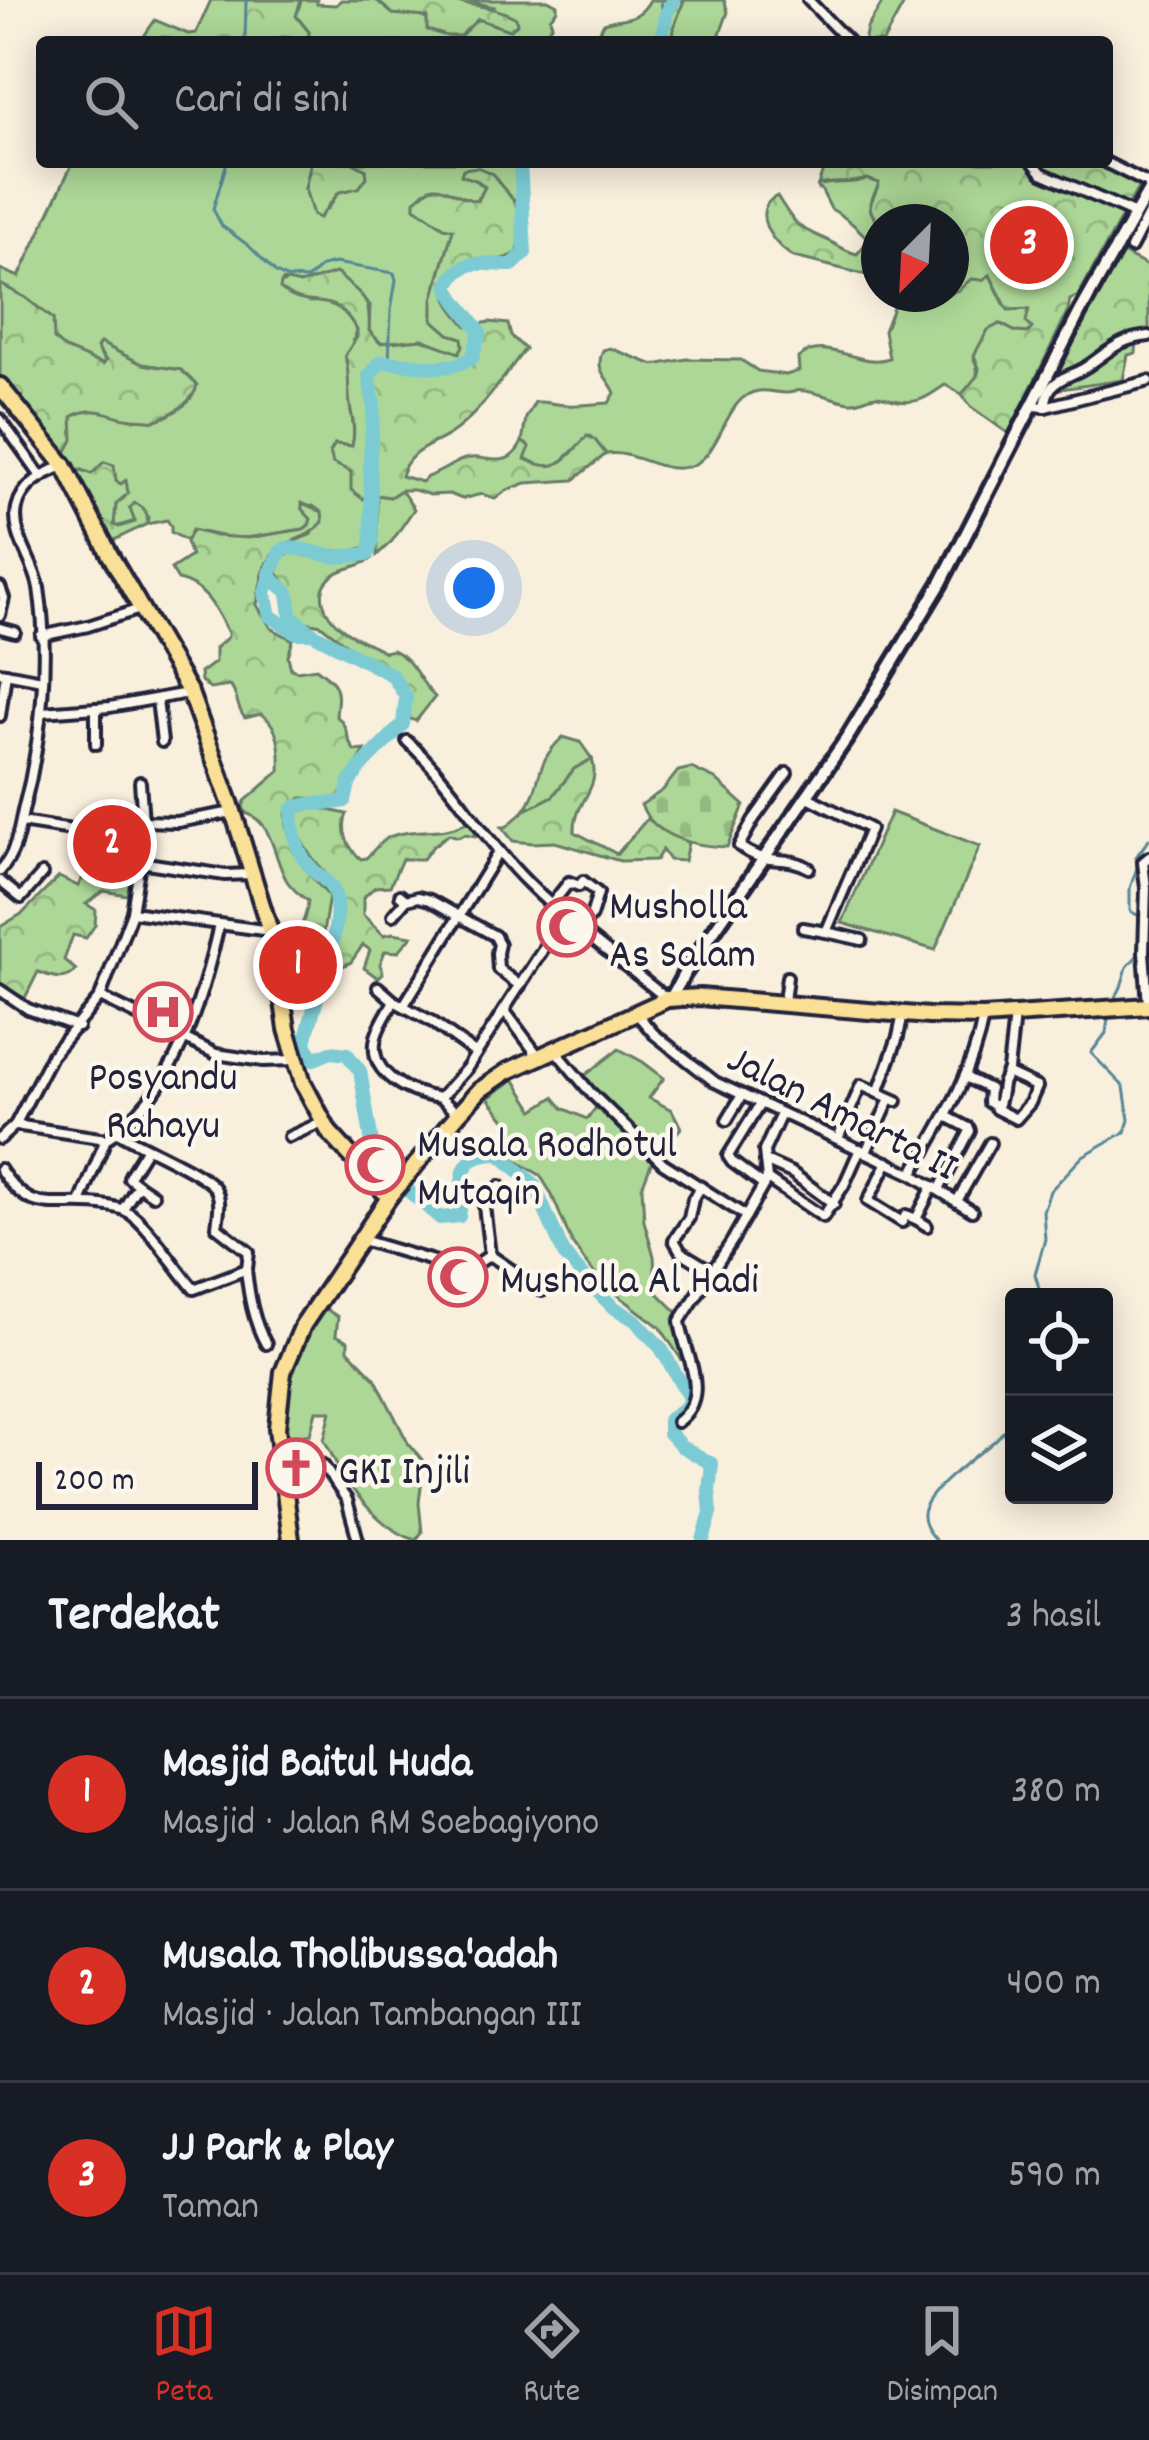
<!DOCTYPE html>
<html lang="id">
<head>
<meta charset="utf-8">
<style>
	body { margin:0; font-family:Dekko,sans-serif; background:#20242c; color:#f1f3f6 }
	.controls { position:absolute; right:36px; bottom:36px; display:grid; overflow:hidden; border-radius:12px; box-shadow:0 6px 30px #0003 }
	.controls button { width:108px; height:108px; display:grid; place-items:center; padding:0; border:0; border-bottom:3px solid #363941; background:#171b24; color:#f1f3f6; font:60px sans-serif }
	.compass { position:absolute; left:861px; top:204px; width:108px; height:108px; border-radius:50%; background:#171b24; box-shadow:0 6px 30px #0003; rotate:204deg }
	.scale { position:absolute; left:36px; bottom:30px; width:222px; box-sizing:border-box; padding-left:12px; border:6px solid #22223b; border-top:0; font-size:33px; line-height:42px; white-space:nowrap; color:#22223b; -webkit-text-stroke:9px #fbf7ec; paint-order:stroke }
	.you { position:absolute; left:474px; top:588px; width:42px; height:42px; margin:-30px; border:9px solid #fff; border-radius:50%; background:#1a73e8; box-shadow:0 0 0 18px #1a73e833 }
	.badge { display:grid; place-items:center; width:78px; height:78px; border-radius:50%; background:#d93025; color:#fff; font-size:39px; font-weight:700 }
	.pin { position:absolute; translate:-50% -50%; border:6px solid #fff; box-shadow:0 3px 12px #0006 }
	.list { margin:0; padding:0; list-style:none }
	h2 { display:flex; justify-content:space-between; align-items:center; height:156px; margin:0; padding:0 48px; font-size:51px }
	h2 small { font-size:39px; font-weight:400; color:#9ea1a6 }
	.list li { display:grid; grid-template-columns:78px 1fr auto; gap:36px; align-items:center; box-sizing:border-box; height:192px; padding:0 48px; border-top:3px solid #363941 }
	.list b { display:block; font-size:45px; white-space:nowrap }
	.list p { margin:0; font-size:39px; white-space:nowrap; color:#9ea1a6 }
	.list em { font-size:39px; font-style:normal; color:#9ea1a6 }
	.icon { flex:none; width:66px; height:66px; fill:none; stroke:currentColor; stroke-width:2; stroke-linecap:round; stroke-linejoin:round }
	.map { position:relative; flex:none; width:1149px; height:1540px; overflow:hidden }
	.search { position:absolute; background:#171b24; box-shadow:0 6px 30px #0003; left:36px; right:36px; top:36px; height:132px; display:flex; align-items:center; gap:30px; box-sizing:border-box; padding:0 42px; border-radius:12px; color:#9ea1a6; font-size:45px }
	.sheet { height:732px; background:#171b24 }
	nav { display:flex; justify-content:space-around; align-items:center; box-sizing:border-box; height:168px; border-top:3px solid #363941; background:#171b24; font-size:33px; color:#9ea1a6 }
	nav a { display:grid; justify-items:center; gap:6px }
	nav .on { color:#d93025 }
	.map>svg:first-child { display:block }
</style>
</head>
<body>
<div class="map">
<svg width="1149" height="1540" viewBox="0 0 1149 1540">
	<defs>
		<pattern id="forest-crowns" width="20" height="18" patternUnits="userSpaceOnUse" patternTransform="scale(3)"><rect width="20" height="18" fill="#acd796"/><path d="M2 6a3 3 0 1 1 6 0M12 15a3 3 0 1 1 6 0" fill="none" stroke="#94b882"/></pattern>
		<pattern id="cemetery-stones" width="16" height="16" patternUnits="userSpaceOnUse" patternTransform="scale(3)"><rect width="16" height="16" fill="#acd796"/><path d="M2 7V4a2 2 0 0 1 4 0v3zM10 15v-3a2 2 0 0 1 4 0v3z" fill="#94b882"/></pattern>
	</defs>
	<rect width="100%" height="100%" fill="#f9efdd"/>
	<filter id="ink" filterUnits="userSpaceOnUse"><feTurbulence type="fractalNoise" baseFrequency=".00833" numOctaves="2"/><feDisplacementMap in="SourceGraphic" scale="24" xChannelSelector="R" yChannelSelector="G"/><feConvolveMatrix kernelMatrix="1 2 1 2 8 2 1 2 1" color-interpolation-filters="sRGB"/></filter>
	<g filter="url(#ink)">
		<!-- grass -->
		<g fill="#acd796" stroke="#677c68" stroke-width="3">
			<path d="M301 0H317V4L336 5 341 0H376L393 14C422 14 427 16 447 36H460L475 20H482L494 7 464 0H548L557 5V10L550 18 552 24 539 42H308L309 32 296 16Z"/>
			<polygon points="684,0 724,0 728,12 717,42 673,42 674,27"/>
			<path d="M73 162H311L305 189 328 208 339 192 359 187 366 170 351 162H516L519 205 498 183 493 174 477 181 485 188 475 202C458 198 448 188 431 188L415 207 454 229C445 259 433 287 433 319L449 334 463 338V346L459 354 422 339 381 343 369 331 370 305 339 275 300 284 283 281 281 284 308 302 323 301 343 309 357 330 346 361C350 373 349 381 349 393 349 412 357 426 352 446L335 444 333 463 349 470 369 496 366 547C343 556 315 549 292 542L312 534 321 512 313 506 302 509 311 519 309 525 304 529C279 532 257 539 232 538 218 537 206 531 192 531L187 541 171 532V526L167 520 147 524 148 517 130 509 135 521 116 527 114 524 116 504 124 498 121 484 116 481 115 474 104 462 92 474 82 470 74 474 77 468 74 462 61 454 71 427 72 417C101 399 130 427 162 418 171 416 181 407 188 402L181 370 142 364 101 343 98 351 107 364C96 364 58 350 54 339 51 333 53 326 53 319L26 298 0 284V269L19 277Z"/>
			<path d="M867 179 880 183C871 201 864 207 879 223V250C865 236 850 219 831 209L821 189H818V185Z"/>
			<path d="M990 275 1004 304 1029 309 1032 329 1028 333 1016 332 1001 324 974 359C982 374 975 384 962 394L945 385C928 397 916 406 894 400 890 399 881 396 877 396 867 396 861 403 850 402 835 400 820 393 805 391 790 389 801 392 787 393 778 393 768 390 759 391 726 394 723 450 695 464 664 479 637 449 606 454L590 436C564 453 562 479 525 458L526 444 522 442 526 418 535 402C546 401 555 405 567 405 580 406 595 404 609 403L615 393C607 375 594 372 603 350L610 348 654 365 687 359 741 360 758 371 786 375 799 371 798 358C825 334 858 369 889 358L884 331 894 305 891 294H951L971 278Z"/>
			<polygon points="401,490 414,509 392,541 377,555 377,495 390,497"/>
			<path d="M563 737 580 742 592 759 574 769 553 796 524 811C544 784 532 765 563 737Z"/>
			<polygon points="891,812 980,846 935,950 842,923"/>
			<polygon points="619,1049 643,1062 664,1078 649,1098 672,1110 681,1128 652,1161 642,1187 644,1221 654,1256 656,1291 682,1317 693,1343 681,1359 660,1327 602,1283 586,1263 572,1243 551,1193 540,1175 507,1155 507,1122 488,1098 514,1079 534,1110 554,1097 563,1108 587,1119 602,1100 583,1077"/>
			<path d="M323 1307 338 1317 336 1335 348 1341V1350L375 1378 408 1443 424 1462 419 1503 422 1532 416 1540C387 1532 359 1501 343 1475 335 1464 331 1451 324 1440L331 1411H316L310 1434 281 1437 280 1403 294 1346Z"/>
		</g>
		<!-- forest -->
		<g fill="url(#forest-crowns)" stroke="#677c68" stroke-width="3">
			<polygon points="211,0 301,0 296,16 309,32 308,42 140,42 155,20 188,34 196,33"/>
			<path d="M376 0C416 0 486 0 516 18L517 24 509 30 478 19 460 36H447L427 30V17L393 14Z"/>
			<path d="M650 0H684L674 27 673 42H593L604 23C624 16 637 23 650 0Z"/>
			<polygon points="884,0 906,0 883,42 864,42 867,28"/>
			<polygon points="311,162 351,162 366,170 367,177 359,188 339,192 319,218 313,215 305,189"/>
			<path d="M826 162H1094L1140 184 1078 296 1070 300 1068 311 1009 434 971 407 962 394 978 375 979 368 974 355 988 330 1000 324 1016 332 1028 333 1032 328 1026 322 1029 309 1008 310 990 275 982 280 971 279 959 290 951 292V222L879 223C863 206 873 202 879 183L867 179C850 185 834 181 818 185Z"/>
			<path d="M477 167 493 174C499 185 506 190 513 200 524 214 521 235 518 252 497 269 466 249 450 276 438 297 454 311 467 326L490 322 508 324 511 336 525 349C504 376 484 408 457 429 436 446 409 447 401 476L422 482 427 477C439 473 450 465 462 460 483 451 507 475 522 442L530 447 525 459C558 476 566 458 587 436L595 440 606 454 574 480 526 483 507 490 495 499 482 494 462 499 449 494 430 495 414 490H401L390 497 377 495 363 499 351 490V472L333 463 330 452 335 444 352 446C357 427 350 414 349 395 348 381 349 369 345 355L357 337V330C331 285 313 315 280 289L281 284 287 281 300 284 336 273C361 296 371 294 369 331L380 343 422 339 459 353 463 346 462 338 449 334 433 320V299L453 229 444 227 415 207V200C421 197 425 190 431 188 442 183 462 200 478 201L485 187 478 181 461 175 463 169Z"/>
			<path d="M777 196C798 228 792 224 829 241 839 246 845 251 857 254L867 242 879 250V278L794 257C773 246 748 210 777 196Z"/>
			<polygon points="1119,251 1149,267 1149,338 1137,339 1136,353 1128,355 1123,380 1061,389 1049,386 1072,336"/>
			<path d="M0 284 26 298 53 319 54 339 65 349 103 365 106 361 97 348 100 343 142 364 181 370 197 385C194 403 170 415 154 421 147 419 140 420 133 419 109 417 95 403 72 417L73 440 67 451 61 454 0 379Z"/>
			<path d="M104 462 114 465 116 481 121 484 126 480 128 493 116 504 114 525 119 527 135 522 130 508 134 503C144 507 148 513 147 524L112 541 74 474 82 470 92 474Z"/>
			<path d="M302 503 322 512 323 522C312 534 303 537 288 543 264 553 260 582 257 605L271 628 293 640 288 656 291 669 297 671 316 668C340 686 339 687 336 716 349 725 345 740 355 751L365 750 339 797 332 799 301 798 286 813C287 849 305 871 329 896L319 958H315L298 937C301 924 307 916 308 901 301 896 291 887 287 881 273 858 274 823 246 813L243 807 245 801 280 771C281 752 280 725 261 714L245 718C236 709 239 696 230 686L210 689 201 681 200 673 215 662V648L228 637V633C215 608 207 587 178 580L171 569 191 556 186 542 192 530 216 536 248 538 304 529 309 525 311 519 302 509Z"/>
			<path d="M297 552 324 559 370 560C359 567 346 567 335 574 312 590 324 615 343 629 355 639 372 644 385 652L392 650C415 660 418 681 435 697L416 721 410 719 407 690 399 677 380 664 361 656 321 625 300 621C293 611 292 603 292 591L277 573 283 555Z"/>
			<path d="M592 759C602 790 573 802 575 832L617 854 647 819 688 843 684 861 669 860 662 850 656 860 620 861 555 842 532 843 513 841 502 827H506L524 811 553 796 574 769Z"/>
			<path d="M310 806 347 814C340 831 348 848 361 859L366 858C374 851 379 842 389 837 415 826 445 837 469 820L481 831 475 836 465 834 458 837 449 834 433 846 423 859H402L390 886 375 887 363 898V915L384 935 393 933 412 936 398 952 385 951 380 964 383 973 378 978 364 968 370 950 363 945 351 962 339 968 334 964 331 957C336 941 343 916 339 899 332 866 294 857 297 811Z"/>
			<path d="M93 859C109 861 117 870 131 876L127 895 104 891 86 904 96 910 95 925 86 938 73 935 64 960 76 970C65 983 53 977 38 972L25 998 5 988 0 993V927L23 913 59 877 78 886Z"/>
		</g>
		<!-- cemetery -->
		<path fill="url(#cemetery-stones)" stroke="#677c68" stroke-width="3" d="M691 768 715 779 744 805 727 847C694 846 655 838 641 805L663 790 678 771Z"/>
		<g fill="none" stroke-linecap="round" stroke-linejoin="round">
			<!-- stream -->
			<g stroke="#578797" stroke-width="3">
				<polyline points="661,0 662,9 666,14"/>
				<polyline points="245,42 246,0"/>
				<polyline points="227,162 213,209 222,226 249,246 276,273 286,278 307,279 322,266 335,263 394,273 396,280 391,310 389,362"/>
				<polyline points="1113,1003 1121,987 1127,967 1137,956 1140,946 1139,916 1130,911 1130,888 1137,868 1136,857 1149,839"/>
				<polyline points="1037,1297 1039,1288 1035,1274 1045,1239 1043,1211 1050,1191 1083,1156 1125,1132 1129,1120 1124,1087 1091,1053 1106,1033 1109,1012"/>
				<polyline points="1014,1374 1014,1411"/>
				<path d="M935 1540C929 1532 922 1525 923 1513 927 1490 975 1457 992 1443 1001 1436 1004 1428 1014 1423"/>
			</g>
			<!-- river -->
			<g stroke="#7bcbd4" stroke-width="14">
				<polyline points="662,42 666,14 674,0"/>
				<path d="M520 162 525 253 512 265C485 266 465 254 448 285 454 304 471 315 480 333L472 358C441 376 413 361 380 362L369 376 374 405 370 458 372 542 368 554 335 557 300 549 286 548 280 552 270 574 273 580 288 592 291 616 312 633 392 675 406 697 403 724 359 769 349 784 345 801C328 806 306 800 292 810 293 834 296 853 313 870 320 877 329 881 333 890 348 922 311 1007 305 1044L314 1059 331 1052 347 1054 360 1071 372 1143 377 1157 410 1192 440 1218 459 1216C466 1182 451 1155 499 1154L533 1183 564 1254 586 1280 613 1307 635 1320 661 1348 688 1396 689 1404 669 1420V1433L681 1446 712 1464 709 1491 711 1513 703 1540"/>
				<polyline points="271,577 265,592 270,616 297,633 312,633"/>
			</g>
			<!-- minor casing -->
			<g stroke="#22223b" stroke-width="16">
				<g id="minor">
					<polyline points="808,0 849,42"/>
					<polyline points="1033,162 1042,173 1135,214"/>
					<polyline points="1105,162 1149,184"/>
					<polyline points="1131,248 1149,213"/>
					<path d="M1034 406 1045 407C1046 401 1047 393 1051 388 1059 377 1076 374 1086 367 1110 351 1118 339 1149 336"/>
					<polyline points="1045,407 1149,381"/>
					<polyline points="0,419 40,475"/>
					<polyline points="0,587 4,598 0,615"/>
					<polyline points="0,628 15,632"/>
					<polyline points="41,636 88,626 140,609"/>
					<polyline points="0,672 42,680"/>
					<polyline points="157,700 162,742"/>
					<polyline points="96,708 96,744"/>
					<polyline points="42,712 110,707 188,693"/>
					<polyline points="0,716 6,673"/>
					<path d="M407 741C454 784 484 840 529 884 571 926 621 961 666 998"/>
					<path d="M787 773 754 819 739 846C768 868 782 853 809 868"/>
					<polyline points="140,782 143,821"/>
					<polyline points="806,796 870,829 826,932 862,940"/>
					<polyline points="21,822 110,836 141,835"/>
					<polyline points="140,862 225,875 250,874"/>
					<path d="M0 871C16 853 18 834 23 811 41 743 50 659 39 588 35 562 11 536 17 508 22 485 43 474 63 466"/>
					<polyline points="0,881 21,898 42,874"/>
					<polyline points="400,895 406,900 418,897 430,900 495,936 499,944 497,953 498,969 520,986"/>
					<polyline points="551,905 569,882 579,886 583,881 598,893 591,916 581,929"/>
					<polyline points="132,912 270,931"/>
					<polyline points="393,915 406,900"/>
					<polyline points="803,928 826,932"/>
					<polyline points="378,987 394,1001 431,1021 475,1053"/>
					<polyline points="0,990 28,1009 78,1027"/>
					<polyline points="100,997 216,1054 263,1061 294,1060"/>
					<path d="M394 1001C388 1012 379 1025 376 1037 367 1075 410 1094 440 1098"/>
					<polyline points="784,1002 787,977"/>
					<polyline points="1148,1004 1144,952 1146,888 1143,862 1149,857"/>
					<polyline points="404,1005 499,851"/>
					<polyline points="636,1013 654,1034 715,1082 912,1174 972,1211"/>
					<polyline points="556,1051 590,1092 663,1163 746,1216"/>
					<polyline points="539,1057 504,1010 542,951 562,913"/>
					<path d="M1007 1073 1037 1087 1030 1103 1016 1119 996 1109C1000 1100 1001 1094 1002 1084L1008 1070 1014 1016"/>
					<polyline points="965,1077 989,1089 988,1102 997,1108"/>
					<polyline points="878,1093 898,1037 903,1014"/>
					<polyline points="760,1104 728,1156 732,1162 763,1185"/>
					<polyline points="457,1113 440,1098 467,1068 504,1010"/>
					<polyline points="727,1120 742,1095"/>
					<path d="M15 1125 106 1139C175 1095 202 1000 219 925"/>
					<polyline points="289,1137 322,1122"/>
					<polyline points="0,1139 15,1125 51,1056 100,997 132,912 140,862 143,821 177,822 233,812"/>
					<polyline points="838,1139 861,1085 897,1101"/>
					<polyline points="866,1152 890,1099"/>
					<polyline points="765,1161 792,1173 834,1204"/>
					<polyline points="888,1162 868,1201 902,1222 906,1215 916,1219 933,1186"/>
					<path d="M0 1169C34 1221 55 1197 108 1206 114 1207 121 1208 126 1211 146 1221 177 1270 194 1289L247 1269 249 1252 217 1227C218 1215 222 1202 216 1190 209 1174 139 1146 118 1132"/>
					<path d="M912 1174C941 1124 972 1076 983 1018"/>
					<polyline points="767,1179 823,1217 844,1185 860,1149"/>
					<polyline points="138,1185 153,1195"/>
					<polyline points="701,1187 693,1199 689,1218 674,1240 681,1252 712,1271"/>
					<polyline points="939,1190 970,1131 969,1128 946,1116"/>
					<polyline points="957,1201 990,1143"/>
					<polyline points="80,1203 106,1139"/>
					<polyline points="123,1209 138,1185 129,1178 130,1175 146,1149"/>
					<polyline points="916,1219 927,1226"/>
					<polyline points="362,1240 460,1269 474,1266 490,1255"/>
					<polyline points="490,1255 484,1206 486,1198 500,1186"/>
					<polyline points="490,1255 542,1291"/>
					<path d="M246 1270C249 1296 253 1321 266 1344"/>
					<path d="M677 1422C713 1395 684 1355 680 1321L732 1241 767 1179 764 1151 781 1114"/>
					<polyline points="280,1462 310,1458 323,1465 347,1500 358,1540"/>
				</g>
			</g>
			<!-- tertiary casing -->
			<g stroke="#22223b" stroke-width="20">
				<polyline id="tertiary" points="670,1000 684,974 849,735 941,583 1080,312 1149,190"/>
			</g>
			<!-- primary casing -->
			<g stroke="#22223b" stroke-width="22">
				<g id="primary">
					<polyline points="0,386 64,465 110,555 190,693 231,805 270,931 277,961 287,1029 303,1083 329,1132 389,1197"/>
					<polyline points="291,1540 277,1428 283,1372 303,1325 389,1197 458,1114 480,1090 508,1071 667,999 700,997 929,1016 983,1017 1149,1006"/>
				</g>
			</g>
			<!-- minor -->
			<use href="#minor" stroke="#fbf7ec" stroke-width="8"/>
			<!-- tertiary -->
			<use href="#tertiary" stroke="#fbf7ec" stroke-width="10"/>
			<!-- primary -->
			<use href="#primary" stroke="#fadf96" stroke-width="14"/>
		</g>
	</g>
	<!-- icons -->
	<defs>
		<g id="mosque-ring" transform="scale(3)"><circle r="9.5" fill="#fbf7ec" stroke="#d1495b" stroke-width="1.5"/><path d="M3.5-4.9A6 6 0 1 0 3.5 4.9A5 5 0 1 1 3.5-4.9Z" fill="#d1495b"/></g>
		<g id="hospital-ring" transform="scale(3)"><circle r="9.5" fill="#fbf7ec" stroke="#d1495b" stroke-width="1.5"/><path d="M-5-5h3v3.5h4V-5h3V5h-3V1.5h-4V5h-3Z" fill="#d1495b"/></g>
		<g id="church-ring" transform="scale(3)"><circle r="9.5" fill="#fbf7ec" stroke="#d1495b" stroke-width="1.5"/><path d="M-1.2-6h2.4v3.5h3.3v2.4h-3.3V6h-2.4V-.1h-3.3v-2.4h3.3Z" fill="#d1495b"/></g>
	</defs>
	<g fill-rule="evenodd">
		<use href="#mosque-ring" x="567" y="927"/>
		<use href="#hospital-ring" x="163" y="1012"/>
		<use href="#mosque-ring" x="375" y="1165"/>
		<use href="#mosque-ring" x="458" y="1277"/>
		<use href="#church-ring" x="296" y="1468"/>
	</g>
	<g text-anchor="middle" stroke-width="9" stroke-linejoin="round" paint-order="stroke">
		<!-- poi labels -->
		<g font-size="42" fill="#22223b" stroke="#fbf7ec" text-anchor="start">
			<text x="609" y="918">Musholla<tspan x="609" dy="48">As Salam</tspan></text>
			<text x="163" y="1089" text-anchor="middle">Posyandu<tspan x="163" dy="48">Rahayu</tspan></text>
			<text x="417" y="1156">Musala Rodhotul<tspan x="417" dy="48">Mutaqin</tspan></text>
			<text x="500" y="1292">Musholla Al Hadi</text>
			<text x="338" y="1483">GKI Injili</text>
		</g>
		<!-- street labels -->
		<g font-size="42" fill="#22223b" stroke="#fbf7ec">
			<text transform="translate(844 1110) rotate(27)" y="15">Jalan Amarta II</text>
		</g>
	</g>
</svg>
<div class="controls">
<button><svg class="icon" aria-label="locate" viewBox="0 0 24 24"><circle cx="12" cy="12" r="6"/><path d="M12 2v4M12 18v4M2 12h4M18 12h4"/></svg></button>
<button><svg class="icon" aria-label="layers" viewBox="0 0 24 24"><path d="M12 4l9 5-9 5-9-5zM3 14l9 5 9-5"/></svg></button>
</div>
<svg class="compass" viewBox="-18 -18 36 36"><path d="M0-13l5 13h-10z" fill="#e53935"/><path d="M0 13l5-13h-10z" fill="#9ea1a6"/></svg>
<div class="scale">200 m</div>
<div class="you"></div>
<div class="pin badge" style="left:298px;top:965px">1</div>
<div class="pin badge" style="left:112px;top:844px">2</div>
<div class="pin badge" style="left:1029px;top:245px">3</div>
<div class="search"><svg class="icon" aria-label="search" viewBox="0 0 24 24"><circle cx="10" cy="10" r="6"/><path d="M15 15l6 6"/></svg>Cari di sini</div>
</div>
<section class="sheet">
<h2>Terdekat<small>3 hasil</small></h2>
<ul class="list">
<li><span class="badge">1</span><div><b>Masjid Baitul Huda</b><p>Masjid · Jalan RM Soebagiyono</p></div><em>380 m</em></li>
<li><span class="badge">2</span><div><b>Musala Tholibussa'adah</b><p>Masjid · Jalan Tambangan III</p></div><em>400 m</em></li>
<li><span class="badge">3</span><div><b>JJ Park &amp; Play</b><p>Taman</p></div><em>590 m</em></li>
</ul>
</section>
<nav>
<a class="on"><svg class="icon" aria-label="map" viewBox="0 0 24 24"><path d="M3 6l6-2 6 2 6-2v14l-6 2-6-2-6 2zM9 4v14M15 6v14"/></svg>Peta</a>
<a><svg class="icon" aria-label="directions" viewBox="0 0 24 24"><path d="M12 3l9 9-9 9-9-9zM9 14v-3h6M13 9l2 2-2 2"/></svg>Rute</a>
<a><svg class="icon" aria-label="saved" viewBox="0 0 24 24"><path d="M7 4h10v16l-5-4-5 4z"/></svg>Disimpan</a>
</nav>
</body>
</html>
